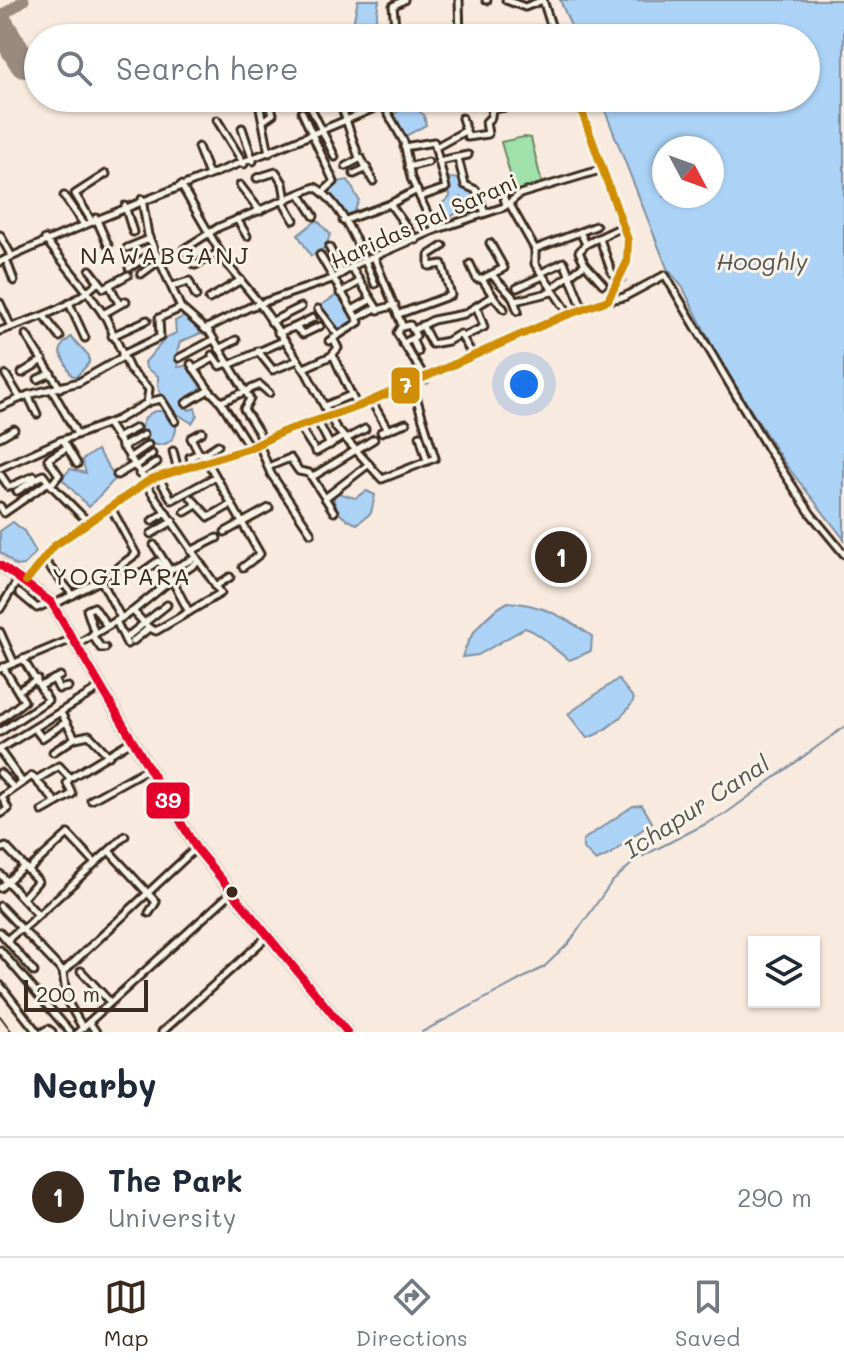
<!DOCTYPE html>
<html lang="en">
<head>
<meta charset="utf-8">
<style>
	body { margin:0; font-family:Mali,sans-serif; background:#f6f6f7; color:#1f2937 }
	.controls { position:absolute; right:24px; bottom:24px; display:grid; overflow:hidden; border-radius:0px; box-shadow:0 2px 6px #0004 }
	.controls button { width:72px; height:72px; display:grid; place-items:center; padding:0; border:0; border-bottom:2px solid #e0e1e3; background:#fff; color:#1f2937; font:40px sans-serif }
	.compass { position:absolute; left:652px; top:136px; width:72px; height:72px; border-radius:50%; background:#fff; box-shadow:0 2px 6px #0004; rotate:131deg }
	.scale { position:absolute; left:24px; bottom:20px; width:124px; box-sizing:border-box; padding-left:8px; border:4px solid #3b2a1e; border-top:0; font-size:22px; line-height:28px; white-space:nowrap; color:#3b2a1e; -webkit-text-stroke:6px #f7f3e8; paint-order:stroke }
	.you { position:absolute; left:524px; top:384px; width:28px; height:28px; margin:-20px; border:6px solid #fff; border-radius:50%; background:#1a73e8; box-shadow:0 0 0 12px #1a73e833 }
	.badge { display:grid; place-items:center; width:52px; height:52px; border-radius:50%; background:#3b2a1e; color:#fff; font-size:26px; font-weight:700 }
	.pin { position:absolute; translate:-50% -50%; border:4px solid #fff; box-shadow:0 2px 8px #0006 }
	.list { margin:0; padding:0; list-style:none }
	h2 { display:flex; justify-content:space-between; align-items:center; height:104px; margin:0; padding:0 32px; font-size:34px }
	h2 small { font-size:26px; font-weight:400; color:#747a83 }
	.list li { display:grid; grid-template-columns:52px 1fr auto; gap:24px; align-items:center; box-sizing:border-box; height:120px; padding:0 32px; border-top:2px solid #e0e1e3 }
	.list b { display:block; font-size:30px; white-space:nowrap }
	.list p { margin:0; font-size:26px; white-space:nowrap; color:#747a83 }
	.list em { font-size:26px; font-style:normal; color:#747a83 }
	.icon { flex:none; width:44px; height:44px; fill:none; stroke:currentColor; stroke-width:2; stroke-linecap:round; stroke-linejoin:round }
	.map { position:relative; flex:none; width:844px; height:1032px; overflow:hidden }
	.search { position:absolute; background:#fff; box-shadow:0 2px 6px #0004; left:24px; right:24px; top:24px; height:88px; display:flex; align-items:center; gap:20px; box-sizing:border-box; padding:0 28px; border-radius:44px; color:#747a83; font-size:30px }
	.sheet { height:224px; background:#fff }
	nav { display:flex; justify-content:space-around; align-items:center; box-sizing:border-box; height:112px; border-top:2px solid #e0e1e3; background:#fff; font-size:22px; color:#747a83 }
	nav a { display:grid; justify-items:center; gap:4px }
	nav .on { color:#3b2a1e }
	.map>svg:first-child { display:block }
</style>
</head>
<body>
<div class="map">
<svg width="844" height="1032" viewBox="0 0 844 1032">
	<rect width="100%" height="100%" fill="#f8eade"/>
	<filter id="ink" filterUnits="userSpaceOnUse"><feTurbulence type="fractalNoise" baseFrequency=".0125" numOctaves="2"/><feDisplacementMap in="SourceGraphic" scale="16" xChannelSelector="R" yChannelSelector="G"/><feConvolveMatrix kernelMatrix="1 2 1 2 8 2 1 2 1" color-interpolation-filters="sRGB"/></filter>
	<g filter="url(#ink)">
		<!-- green -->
		<polygon fill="#a0e0aa" stroke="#6e8564" stroke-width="2" points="524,137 531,138 542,184 516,195 501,142"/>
		<!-- water -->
		<g fill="#acd3f6" stroke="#7f8fa0" stroke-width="2" fill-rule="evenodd">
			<polygon points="358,0 379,0 373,38 350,38"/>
			<path d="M560 0H844V539L783 461 719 359 683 288 667 268 600 98H806V38H576ZM712 148V196H664V148Z"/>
			<polygon points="410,104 424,115 426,125 404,137 390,117"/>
			<polygon points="449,178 461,179 466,189 475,189 479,202 470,205 461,197 457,201 461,210 447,219 441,204 450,197"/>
			<polygon points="348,180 359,200 353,215 344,219 328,192 338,182"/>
			<polygon points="317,220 330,234 326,247 311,256 298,235"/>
			<polygon points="337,295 344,299 358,323 339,332 320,306"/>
			<path d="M186 315 201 333 180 342 176 356 178 367 191 365 207 389 184 403 189 410 195 408 197 415 192 423C174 413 156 401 158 376L146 368 145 362 165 339 176 333 175 321Z"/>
			<polygon points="71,337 89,356 89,363 76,377 71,375 60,352 63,344"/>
			<circle cx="159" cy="428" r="17"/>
			<polygon points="97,450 116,478 89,507 62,479 70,469 86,473 82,460"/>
			<path d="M367 491 375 495 371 513 357 524C343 519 330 510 335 492L355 498Z"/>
			<polygon points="13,522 24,531 36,552 24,565 16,566 0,552 0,531"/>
			<path d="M508 602C542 604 564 617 592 636L591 651 570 660C552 650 544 634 525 628L478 655 462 657C470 632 486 614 508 602Z"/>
			<path d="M618 679 634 699C628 714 602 734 587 738L568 714Z"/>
			<polygon points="642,805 652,822 611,854 596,861 583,848 583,840 633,806"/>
		</g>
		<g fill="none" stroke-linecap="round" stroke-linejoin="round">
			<!-- stream -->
			<polyline stroke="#7f8fa0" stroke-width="2" points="422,1032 544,967 569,943 611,883 637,859 725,814 844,727"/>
			<!-- taxiway -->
			<polyline stroke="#9a8a7e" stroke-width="11" points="0,17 24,0"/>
			<!-- runway -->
			<polyline stroke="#9a8a7e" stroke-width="28" points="0,25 24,64"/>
			<!-- minor casing -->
			<g stroke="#3b2a1e" stroke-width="11">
				<g id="minor">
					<polyline points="459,0 460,38"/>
					<polyline points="486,0 487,0"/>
					<polyline points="506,0 525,7 543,0"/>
					<polyline points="543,0 555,38"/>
					<polyline points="382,38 384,30 395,25 393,6 404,0"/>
					<polyline points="395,38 430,33"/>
					<polyline points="306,98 335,157"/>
					<polyline points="340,102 359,158"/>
					<polyline points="259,103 269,153"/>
					<polyline points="383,104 404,142 411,178 435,230"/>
					<polyline points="493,109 505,107"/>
					<polyline points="302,112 334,182 323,192"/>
					<polyline points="462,118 468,137 488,134 486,122 491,117 493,98"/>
					<polyline points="217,120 244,164"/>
					<polyline points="263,121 273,114 268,98"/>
					<polyline points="242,128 253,161"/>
					<polyline points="198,147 209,175"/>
					<polyline points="404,147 434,142 439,161 468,155"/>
					<polyline points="436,147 465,131"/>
					<polyline points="458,158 465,185 476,190 485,213"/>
					<polyline points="346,166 361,158 373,181"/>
					<polyline points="408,167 428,162"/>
					<polyline points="354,174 367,168"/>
					<polyline points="257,178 276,172 283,183 286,200"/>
					<polyline points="181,185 227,264 260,304 306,372 336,428 382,479 435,458 412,384"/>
					<polyline points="240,185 260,211"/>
					<polyline points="501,187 506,205"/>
					<polyline points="300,194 314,216"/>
					<polyline points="64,196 83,223"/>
					<polyline points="420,197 446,188 439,161"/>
					<polyline points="142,199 148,235 181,308 206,330"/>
					<polyline points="283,201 294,220"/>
					<polyline points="509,203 535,249 596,226"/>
					<polyline points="390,204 416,240"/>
					<polyline points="125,206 133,232"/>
					<polyline points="96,218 108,245"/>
					<polyline points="237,219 247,236"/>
					<polyline points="91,220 75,194 106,174"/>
					<polyline points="343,221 390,204 417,190"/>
					<polyline points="580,232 586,244 624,226"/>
					<polyline points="0,235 11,255"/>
					<polyline points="45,239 89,294 106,318 130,370 149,389 147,403 117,420 63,440 77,464"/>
					<polyline points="600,239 612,273 621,279"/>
					<polyline points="490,243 504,268 482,279 493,296"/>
					<polyline points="329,247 342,273"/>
					<polyline points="127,248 149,239"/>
					<polyline points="535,249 535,264 569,314"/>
					<path d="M220 252 195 265 184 249 219 227 315 187C343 203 363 256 375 284"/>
					<polyline points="320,255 359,322 329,341"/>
					<polyline points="374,257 402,325 397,333 426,379"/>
					<polyline points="6,259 14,281"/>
					<path d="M0 262C130 202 266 157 397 98"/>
					<polyline points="470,264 477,279 482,279"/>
					<polyline points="585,264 603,284"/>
					<polyline points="351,267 378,310 395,305"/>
					<polyline points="129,268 154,252"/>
					<polyline points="90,270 104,288 128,275"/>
					<polyline points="541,273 564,262 583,309"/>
					<polyline points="141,274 160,260"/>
					<polyline points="492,275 512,296 518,311"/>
					<polyline points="110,286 119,304"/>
					<polyline points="173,286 189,281 196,296"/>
					<polyline points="517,288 543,276"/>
					<polyline points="551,289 585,264 579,252 586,244"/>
					<polyline points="340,293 359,282"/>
					<polyline points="209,299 241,280"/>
					<polyline points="609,300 624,297 665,275 768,449 811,514 844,554"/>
					<polyline points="515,301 552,292"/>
					<polyline points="0,303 11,327"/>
					<polyline points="69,303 85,338"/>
					<polyline points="318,309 338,335"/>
					<polyline points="354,309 370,300"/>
					<polyline points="103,314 126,301"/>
					<polyline points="399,314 451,295 442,264 429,266 429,255 443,246"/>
					<polyline points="44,316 60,337"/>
					<polyline points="357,318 376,308"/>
					<polyline points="271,322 301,307"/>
					<polyline points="422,325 432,344 448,341 460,334 474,357"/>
					<polyline points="295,327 313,318"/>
					<polyline points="402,327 410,325 416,336 403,344"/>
					<polyline points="414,330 433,320 464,314 493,296 504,309"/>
					<path d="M0 331C34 319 70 309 97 283"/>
					<polyline points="278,333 295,327 303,334 320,326"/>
					<polyline points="26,335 60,388"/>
					<polyline points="112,336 147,320"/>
					<polyline points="463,337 484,327 477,308"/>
					<polyline points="412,339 418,352"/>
					<polyline points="219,349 236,340"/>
					<polyline points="258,351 273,370 298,360"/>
					<polyline points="122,355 160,337 159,318 181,308"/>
					<polyline points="212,355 220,366 228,363"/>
					<polyline points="333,355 357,407"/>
					<polyline points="179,358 213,340"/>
					<polyline points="229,365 283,341"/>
					<polyline points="304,368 331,356 338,348 333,338"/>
					<polyline points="194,369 214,358"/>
					<polyline points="22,373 43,360"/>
					<polyline points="6,375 20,398"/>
					<polyline points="38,379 51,373"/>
					<polyline points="52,390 77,434"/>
					<polyline points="209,390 221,402 260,385 269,393"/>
					<polyline points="28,395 37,414"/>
					<polyline points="148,402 161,399 175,421"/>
					<polyline points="221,402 250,448"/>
					<polyline points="372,402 388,430"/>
					<polyline points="186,403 209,390 191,364"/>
					<polyline points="327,405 351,395"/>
					<polyline points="0,407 28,395 79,382 123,357"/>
					<polyline points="317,420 330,445"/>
					<polyline points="108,424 147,483"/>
					<polyline points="299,426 316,452 343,437"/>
					<polyline points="202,432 191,438 199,453 204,454 218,445"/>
					<polyline points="381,432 406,423"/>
					<polyline points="420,436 427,461"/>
					<polyline points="0,437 14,429"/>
					<polyline points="117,438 136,428"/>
					<polyline points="346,439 365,429"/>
					<polyline points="264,441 244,409 250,399 207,328 250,307 332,279 357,264 435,230 504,207 520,194 603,169"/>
					<polyline points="259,444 271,474 311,533"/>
					<polyline points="122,447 144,435"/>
					<polyline points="66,448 48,459 59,475 51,485 87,521"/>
					<polyline points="173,451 178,470"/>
					<polyline points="129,458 148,445"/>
					<polyline points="207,461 260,554 243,567"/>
					<polyline points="192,465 190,457 199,453"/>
					<polyline points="135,467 152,454"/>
					<polyline points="268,467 290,458 299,471 309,473 334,512"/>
					<polyline points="0,468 62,440"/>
					<polyline points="0,474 9,487 34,476"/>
					<polyline points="139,474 157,462"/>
					<polyline points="117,475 134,465"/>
					<polyline points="158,477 172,500 215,477"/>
					<polyline points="312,477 374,439"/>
					<polyline points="146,484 221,593 156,631 149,628"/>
					<polyline points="17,491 43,475 49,483"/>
					<polyline points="191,498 209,517 232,504"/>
					<polyline points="325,498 369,464"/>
					<polyline points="0,506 4,513 47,483 51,484"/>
					<polyline points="185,512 195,506"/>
					<polyline points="152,521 166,512"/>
					<polyline points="225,532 269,508"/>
					<polyline points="151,534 173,521"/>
					<polyline points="154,545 170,570"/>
					<polyline points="191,551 217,538"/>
					<polyline points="43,559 73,595"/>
					<polyline points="140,574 158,561 168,571"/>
					<polyline points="101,580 136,554 110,506"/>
					<polyline points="172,580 189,612"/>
					<polyline points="26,581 54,546 151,479 250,448 282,432 357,407 559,318 608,300 627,262 628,240 577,98"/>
					<polyline points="170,581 198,562"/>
					<polyline points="216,586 230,577"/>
					<polyline points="19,593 37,608 51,602"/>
					<polyline points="53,605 101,580 121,618"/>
					<polyline points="0,609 19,578"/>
					<polyline points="116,621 127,644"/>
					<polyline points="0,632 14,663"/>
					<polyline points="95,634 87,610 94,607 107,626"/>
					<polyline points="92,635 101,648 105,648"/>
					<polyline points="127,637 167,605"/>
					<polyline points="132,642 149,628 133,611"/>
					<polyline points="76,645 133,611 170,581 168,571 195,558"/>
					<polyline points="0,669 72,639"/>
					<polyline points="54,679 59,689 68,687"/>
					<polyline points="42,685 60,676"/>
					<polyline points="18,691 37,679"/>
					<polyline points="61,713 75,738"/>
					<polyline points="0,720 24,701 3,667"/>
					<polyline points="35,729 42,738 66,722"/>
					<polyline points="0,732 48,700 23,659"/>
					<polyline points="0,749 101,687"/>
					<polyline points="0,751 22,782"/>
					<polyline points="53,752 75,738 89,735 109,756"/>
					<polyline points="0,773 14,788"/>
					<polyline points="36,780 59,766 70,778"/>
					<polyline points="91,800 149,768"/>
					<polyline points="42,811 72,794 67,783 70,778 133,740"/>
					<polyline points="0,814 8,809 2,797 32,776 56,802"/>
					<polyline points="0,849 6,847 38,881 23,898"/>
					<polyline points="109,851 156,902 149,913"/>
					<polyline points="28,870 68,834 95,863"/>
					<polyline points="0,874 38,915"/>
					<polyline points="0,888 24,866"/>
					<polyline points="0,906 63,972"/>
					<polyline points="22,930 125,836"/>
					<polyline points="0,932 34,972"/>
					<polyline points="7,940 21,928"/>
					<polyline points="0,950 70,1032"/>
					<polyline points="81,971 110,1002"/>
					<polyline points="0,985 37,1032"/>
					<polyline points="89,1022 96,1032"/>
					<polyline points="83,1028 67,1001 63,972 196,848"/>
					<polyline points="43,1032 48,1029 52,1032"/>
					<polyline points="78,1032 231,893"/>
					<polyline points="162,1032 268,936"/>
				</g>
			</g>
			<!-- major casing -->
			<g stroke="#3b2a1e" stroke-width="14">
				<polyline id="major" points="0,565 51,602 196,848 347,1032"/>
			</g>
			<!-- minor -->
			<use href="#minor" stroke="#f7f3e8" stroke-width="5"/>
			<!-- major -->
			<use href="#major" stroke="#f7f3e8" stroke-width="8"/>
			<!-- rail -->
			<polyline stroke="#3b2a1e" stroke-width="2" points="0,1016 12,1032"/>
			<!-- bus-1 casing -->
			<g stroke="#f7f3e8" stroke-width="14">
				<polyline id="bus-1" points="0,565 51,602 196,848 347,1032"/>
			</g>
			<!-- bus-2 casing -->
			<g stroke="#f7f3e8" stroke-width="14">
				<polyline id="bus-2" points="26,581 54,546 151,479 250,448 282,432 357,407 559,318 608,300 627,262 628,240 577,98"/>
			</g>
			<!-- bus-1 -->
			<use href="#bus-1" stroke="#e4002b" stroke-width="8"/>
			<!-- bus-2 -->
			<use href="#bus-2" stroke="#d18d06" stroke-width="8"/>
		</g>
	</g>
	<!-- markers -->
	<circle fill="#3b2a1e" stroke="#f7f3e8" stroke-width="3" cx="232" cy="892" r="7"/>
	<g text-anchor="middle" stroke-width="6" stroke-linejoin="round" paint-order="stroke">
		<!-- street labels -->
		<g font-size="22" fill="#3b2a1e" stroke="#f7f3e8">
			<text transform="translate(424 221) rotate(-24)" y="8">Haridas Pal Sarani</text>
		</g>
		<!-- neighbourhood labels -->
		<g font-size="24" letter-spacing="2" fill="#3b2a1e" stroke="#f7f3e8">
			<text x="165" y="264">NAWABGANJ</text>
			<text x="122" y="585">YOGIPARA</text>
		</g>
		<!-- water labels -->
		<g font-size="24" font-style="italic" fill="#575454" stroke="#f7f3e8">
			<text x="762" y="270">Hooghly</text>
			<text transform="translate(697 807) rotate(-33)" y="8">Ichapur Canal</text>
		</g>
	</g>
	<g stroke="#f7f3e8" stroke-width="3">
		<rect x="390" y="366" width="31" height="39" rx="8" fill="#d18d06"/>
		<rect x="145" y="781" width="46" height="39" rx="8" fill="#e4002b"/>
	</g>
	<g font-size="22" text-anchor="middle" font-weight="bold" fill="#fff">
		<text x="406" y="393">7</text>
		<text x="168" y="808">39</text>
	</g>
</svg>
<div class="controls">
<button><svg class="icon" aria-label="layers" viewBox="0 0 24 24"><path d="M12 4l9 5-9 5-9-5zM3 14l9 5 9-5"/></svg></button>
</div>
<svg class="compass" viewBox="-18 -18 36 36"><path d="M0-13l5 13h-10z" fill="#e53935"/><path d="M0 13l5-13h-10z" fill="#747a83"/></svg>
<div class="scale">200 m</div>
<div class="you"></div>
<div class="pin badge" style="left:561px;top:557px">1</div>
<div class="search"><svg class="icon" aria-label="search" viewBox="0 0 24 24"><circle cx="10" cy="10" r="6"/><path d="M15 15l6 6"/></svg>Search here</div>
</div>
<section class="sheet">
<h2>Nearby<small></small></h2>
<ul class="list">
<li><span class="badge">1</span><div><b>The Park</b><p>University</p></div><em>290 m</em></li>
</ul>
</section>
<nav>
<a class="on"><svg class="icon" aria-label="map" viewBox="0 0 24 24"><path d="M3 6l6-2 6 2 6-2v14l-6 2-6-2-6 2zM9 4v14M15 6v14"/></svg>Map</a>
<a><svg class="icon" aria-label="directions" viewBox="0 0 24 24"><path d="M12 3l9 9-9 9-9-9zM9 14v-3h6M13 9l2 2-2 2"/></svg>Directions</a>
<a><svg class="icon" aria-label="saved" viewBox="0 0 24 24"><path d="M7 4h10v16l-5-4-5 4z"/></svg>Saved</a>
</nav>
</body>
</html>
